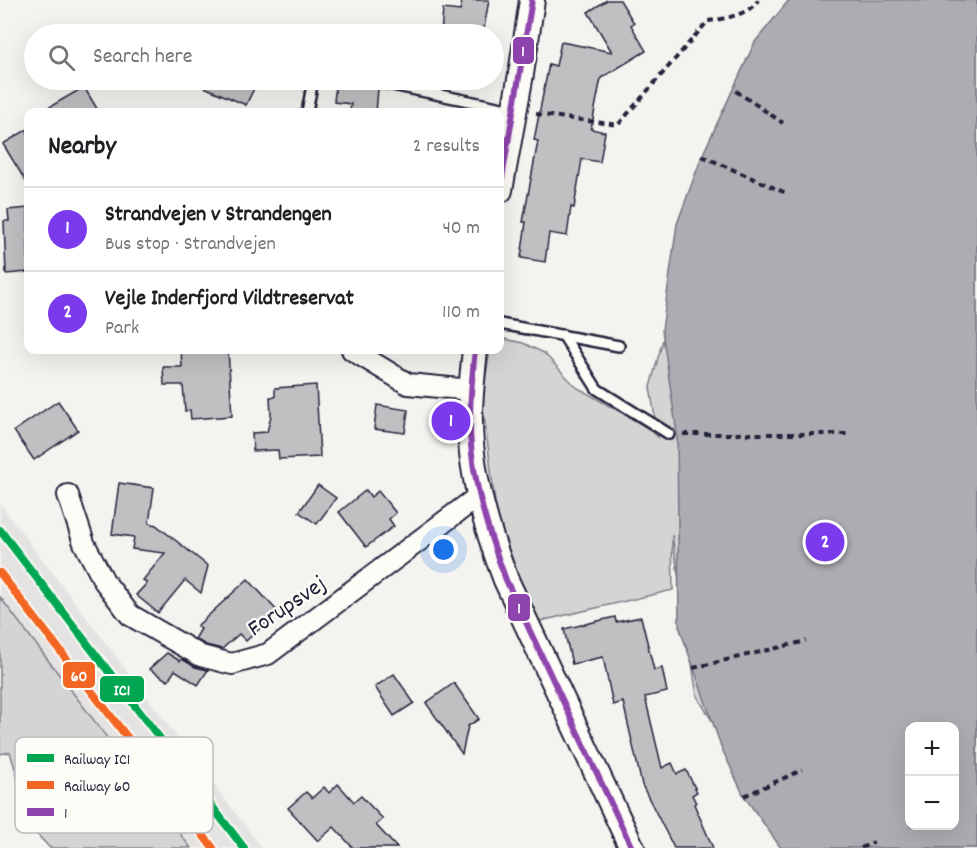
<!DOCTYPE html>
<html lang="en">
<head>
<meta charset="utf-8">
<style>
	body { margin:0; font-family:Dekko,sans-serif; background:#f6f6f6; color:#202124 }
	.controls { position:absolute; right:18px; bottom:18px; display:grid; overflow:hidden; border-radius:12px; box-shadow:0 6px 24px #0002 }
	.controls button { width:54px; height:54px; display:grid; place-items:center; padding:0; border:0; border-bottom:2px solid #e0e0e0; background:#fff; color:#202124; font:30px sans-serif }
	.you { position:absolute; left:444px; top:550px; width:21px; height:21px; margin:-15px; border:4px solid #fff; border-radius:50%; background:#1a73e8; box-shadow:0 0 0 9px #1a73e833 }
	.badge { display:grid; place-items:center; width:39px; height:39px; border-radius:50%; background:#7c3aed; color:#fff; font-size:20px; font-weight:700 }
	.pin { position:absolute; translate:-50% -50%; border:3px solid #fff; box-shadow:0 2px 6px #0006 }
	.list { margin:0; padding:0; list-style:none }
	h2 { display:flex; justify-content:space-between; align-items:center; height:78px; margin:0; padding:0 24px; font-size:26px }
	h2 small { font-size:20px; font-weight:400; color:#757577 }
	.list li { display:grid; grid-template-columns:39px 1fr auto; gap:18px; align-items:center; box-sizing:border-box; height:84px; padding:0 24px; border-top:2px solid #e0e0e0 }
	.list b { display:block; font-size:22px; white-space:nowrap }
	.list p { margin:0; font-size:20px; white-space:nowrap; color:#757577 }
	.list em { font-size:20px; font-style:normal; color:#757577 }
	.icon { flex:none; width:33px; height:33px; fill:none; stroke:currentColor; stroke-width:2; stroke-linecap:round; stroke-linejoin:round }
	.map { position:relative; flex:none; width:977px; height:848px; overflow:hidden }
	.search { position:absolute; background:#fff; box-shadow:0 6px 24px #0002; left:24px; top:24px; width:480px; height:66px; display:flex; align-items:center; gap:15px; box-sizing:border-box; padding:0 21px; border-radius:33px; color:#757577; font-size:22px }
	.panel { position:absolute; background:#fff; box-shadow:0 6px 24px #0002; left:24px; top:108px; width:480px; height:246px; border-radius:12px }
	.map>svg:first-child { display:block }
</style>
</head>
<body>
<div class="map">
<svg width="977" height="848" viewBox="0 0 977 848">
	<rect width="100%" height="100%" fill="#f4f3ef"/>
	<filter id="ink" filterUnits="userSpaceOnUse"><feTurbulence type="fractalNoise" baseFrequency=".0167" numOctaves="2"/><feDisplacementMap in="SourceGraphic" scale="12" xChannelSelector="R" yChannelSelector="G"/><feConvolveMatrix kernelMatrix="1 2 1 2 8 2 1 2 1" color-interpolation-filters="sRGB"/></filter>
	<g filter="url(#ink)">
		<!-- built -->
		<polygon fill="#e4e3e2" points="0,504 262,848 191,848 0,597"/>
		<!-- green -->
		<g fill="#d5d4d5" stroke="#7c7b88" stroke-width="1.5" fill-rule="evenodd">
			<path d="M977 0V848H789L697 696 672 535 673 590 536 622 497 518 482 399 490 350H500V338L523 343 544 353 576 387 648 428 658 437 650 387 728 102ZM910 726H954V826H910Z"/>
			<polygon points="0,597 191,848 50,848 33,830 10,752 0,754"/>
		</g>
		<!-- water -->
		<path fill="#acacb2" stroke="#757582" stroke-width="1.5" fill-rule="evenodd" d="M789 0H977V848H781L744 796 722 749 679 626 677 434 662 330 677 224 702 156 755 42ZM910 726H954V826H910Z"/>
		<!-- building -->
		<g fill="#c0bfc2" stroke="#22223b" stroke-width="1.5">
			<polygon points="462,0 489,0 483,34 441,34 443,9 460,11"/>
			<polygon points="607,0 620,0 634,23 631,25 646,51 601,78 591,129 605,132 600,162 582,159 574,208 571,207 567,236 549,233 545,262 521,258 526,222 523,222 538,141 534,140 549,64 556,66 561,42 612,52 588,12"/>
			<polygon points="188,80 258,80 246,105"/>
			<polygon points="336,82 364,85 378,89 376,112 350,112 351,104 334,102"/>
			<polygon points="84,87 99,112 41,112"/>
			<polygon points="28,129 28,185 3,144"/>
			<polygon points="28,208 28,272 6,274 4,221 9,221 8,210"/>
			<polygon points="181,350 228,350 232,416 191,419 190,410 185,411 183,385 164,385 163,367 182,367"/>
			<polygon points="316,385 320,457 279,459 278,450 253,451 252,433 267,432 271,416 270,397 275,397 275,388"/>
			<polygon points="58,401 78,430 34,460 14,431"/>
			<polygon points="377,405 408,410 405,433 374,429"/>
			<polygon points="119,483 154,488 149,523 156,525 208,566 201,593 185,580 158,613 136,595 147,583 143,580 165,553 132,549 134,537 112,534"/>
			<polygon points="318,485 336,498 317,524 299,512"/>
			<polygon points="366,490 371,497 378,491 396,513 389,519 394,526 366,547 339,512"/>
			<polygon points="248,579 278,612 246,641 239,634 222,649 206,645 195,639 201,629 197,626"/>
			<polygon points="615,617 616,622 641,617 654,670 662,668 667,692 645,697 662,768 672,763 677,774 686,770 697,792 692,795 696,803 694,804 713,848 674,848 642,785 623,702 613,705 603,657 572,664 564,629"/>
			<polygon points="167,653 180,661 182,659 195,667 208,670 198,685 175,670 168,681 149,669"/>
			<polygon points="394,674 414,703 394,716 375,687"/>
			<polygon points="454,683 479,719 468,726 462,754 426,703"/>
			<polygon points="338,784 354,802 361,796 383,819 376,825 397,848 353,848 334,827 318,841 288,808 306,792 312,798 324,787 329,793"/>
		</g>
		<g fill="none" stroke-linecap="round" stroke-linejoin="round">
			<!-- service casing -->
			<g stroke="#22223b" stroke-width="14">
				<g id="service">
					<polyline points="368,80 512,110"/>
					<polyline points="307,112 313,80"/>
					<polyline points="500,324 619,346"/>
					<polyline points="563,335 597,389 669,434"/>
				</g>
			</g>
			<!-- minor casing -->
			<g stroke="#22223b" stroke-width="24">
				<g id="minor">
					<polyline points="352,350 408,384 471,390"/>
					<polyline points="68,495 84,543 104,581 130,615 201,656 232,664 268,654 480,495"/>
				</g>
			</g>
			<!-- tertiary casing -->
			<g stroke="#22223b" stroke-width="28">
				<g id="tertiary">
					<polyline points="500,190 521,74 532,0"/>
					<path d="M475 350C473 369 471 389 470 409 468 467 485 526 506 580L632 848"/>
				</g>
			</g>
			<!-- path -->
			<g stroke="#22223b" stroke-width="4" stroke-dasharray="6 4.5" stroke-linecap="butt">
				<polyline points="736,91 783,123"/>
				<path d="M536 114 618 125 708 21C724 19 749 15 758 0"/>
				<polyline points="702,156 786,193"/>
				<polyline points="683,434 847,434"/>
				<polyline points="693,668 806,641"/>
				<polyline points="744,796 802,770"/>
				<polyline points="861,848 874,842"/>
			</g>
			<!-- service -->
			<use href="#service" stroke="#fdfcf7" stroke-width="9"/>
			<!-- minor -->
			<use href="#minor" stroke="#fdfcf7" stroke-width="20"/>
			<!-- tertiary -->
			<use href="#tertiary" stroke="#fdfcf7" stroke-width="24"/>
			<!-- bus-1 casing -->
			<g stroke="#fdfcf7" stroke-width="10">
				<g id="bus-1">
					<polyline points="500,190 532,0"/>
					<path d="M475 350C472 377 469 405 470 433 473 484 488 532 506 580L632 848"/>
				</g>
			</g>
			<!-- bus-1 -->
			<use href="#bus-1" stroke="#8e44ad" stroke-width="6"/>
			<!-- rail-1 casing -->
			<g stroke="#fdfcf7" stroke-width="12">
				<polyline id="rail-1" points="0,530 244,848"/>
			</g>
			<!-- rail-2 casing -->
			<g stroke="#fdfcf7" stroke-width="12">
				<polyline id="rail-2" points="0,573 213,848"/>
			</g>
			<!-- rail-1 -->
			<use href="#rail-1" stroke="#00a651" stroke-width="8"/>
			<!-- rail-2 -->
			<use href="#rail-2" stroke="#f26522" stroke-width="8"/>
		</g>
	</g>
	<g text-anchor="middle" stroke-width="4.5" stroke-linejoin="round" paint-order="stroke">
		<!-- street labels -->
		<g font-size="24" fill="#22223b" stroke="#fdfcf7">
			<text transform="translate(286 605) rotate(-34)" y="8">Forupsvej</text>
		</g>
	</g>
	<!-- legend -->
	<rect x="15" y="737" width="198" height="96" rx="9" fill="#fdfcf7" stroke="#bbbbbf" stroke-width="1.5"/>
	<rect x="27" y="754" width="27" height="8" fill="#00a651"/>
	<rect x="27" y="781" width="27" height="8" fill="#f26522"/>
	<rect x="27" y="808" width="27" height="8" fill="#8e44ad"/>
	<g font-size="16" fill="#22223b">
		<text x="64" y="764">Railway IC1</text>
		<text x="64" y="791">Railway 60</text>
		<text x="64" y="818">1</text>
	</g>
	<g stroke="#fdfcf7" stroke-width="2">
		<rect x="512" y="36" width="23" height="29" rx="6" fill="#8e44ad"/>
		<rect x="507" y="593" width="24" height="29" rx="6" fill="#8e44ad"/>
		<rect x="62" y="661" width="34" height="28" rx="6" fill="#f26522"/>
		<rect x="99" y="675" width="46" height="28" rx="6" fill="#00a651"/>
	</g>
	<g font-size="16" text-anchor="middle" font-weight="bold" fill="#fff">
		<text x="523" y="56">1</text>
		<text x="519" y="613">1</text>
		<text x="79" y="681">60</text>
		<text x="122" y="695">IC1</text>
	</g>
</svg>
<div class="controls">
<button>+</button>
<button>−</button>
</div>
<div class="you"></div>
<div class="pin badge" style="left:451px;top:421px">1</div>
<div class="pin badge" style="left:825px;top:542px">2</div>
<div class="search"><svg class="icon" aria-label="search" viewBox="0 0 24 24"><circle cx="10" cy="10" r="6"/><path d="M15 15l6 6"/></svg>Search here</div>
<section class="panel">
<h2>Nearby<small>2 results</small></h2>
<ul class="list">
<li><span class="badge">1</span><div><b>Strandvejen v Strandengen</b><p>Bus stop · Strandvejen</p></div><em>40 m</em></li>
<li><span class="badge">2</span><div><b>Vejle Inderfjord Vildtreservat</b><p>Park</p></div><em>110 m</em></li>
</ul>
</section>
</div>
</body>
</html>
